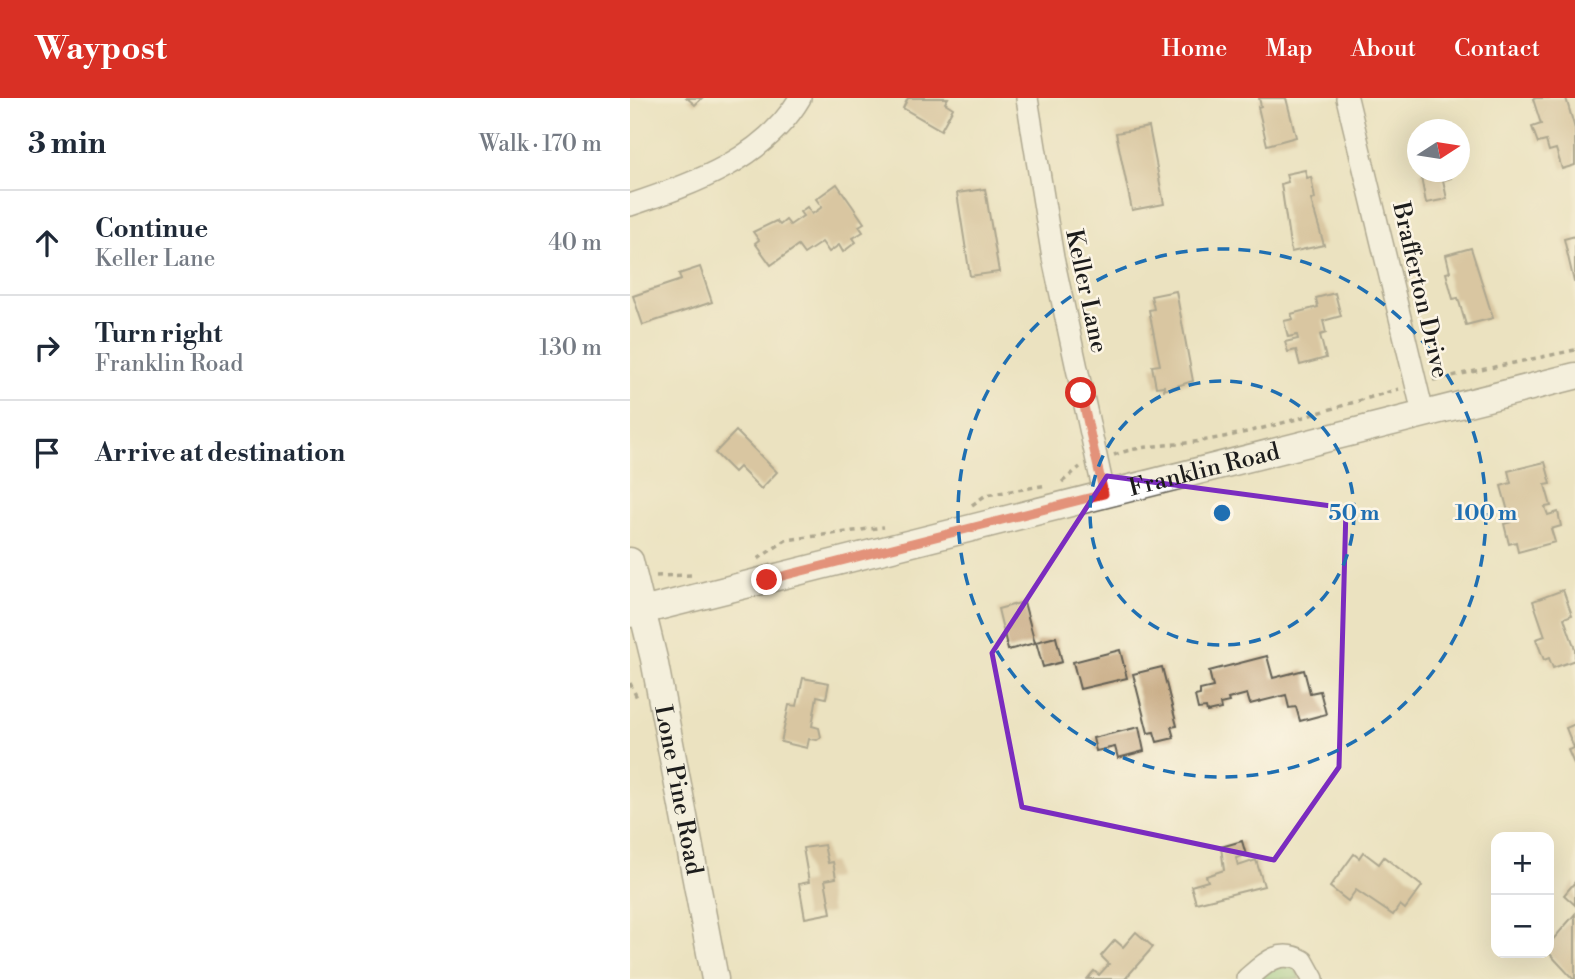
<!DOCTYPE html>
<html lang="en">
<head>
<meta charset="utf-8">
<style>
	body { margin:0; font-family:"Libre Bodoni",serif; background:#f2f2f3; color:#1f2937 }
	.controls { position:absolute; right:21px; bottom:21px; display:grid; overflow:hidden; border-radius:14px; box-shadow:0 7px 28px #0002 }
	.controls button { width:63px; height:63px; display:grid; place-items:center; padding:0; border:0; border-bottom:2px solid #e0e1e3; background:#fff; color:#1f2937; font:35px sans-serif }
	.compass { position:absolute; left:777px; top:21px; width:63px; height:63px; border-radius:50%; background:#fff; box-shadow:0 7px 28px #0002; rotate:78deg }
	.stop { position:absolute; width:21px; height:21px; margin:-16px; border:5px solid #d93025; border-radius:50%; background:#fff }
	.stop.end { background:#d93025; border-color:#fff; box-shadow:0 2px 7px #0008 }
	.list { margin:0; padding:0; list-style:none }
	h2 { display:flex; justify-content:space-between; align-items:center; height:91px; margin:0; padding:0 28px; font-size:30px }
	h2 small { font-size:23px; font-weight:400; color:#747a83 }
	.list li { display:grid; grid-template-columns:46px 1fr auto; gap:21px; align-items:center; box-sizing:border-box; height:105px; padding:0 28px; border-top:2px solid #e0e1e3 }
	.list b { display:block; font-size:26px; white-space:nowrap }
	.list p { margin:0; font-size:23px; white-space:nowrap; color:#747a83 }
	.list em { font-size:23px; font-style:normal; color:#747a83 }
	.icon { flex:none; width:38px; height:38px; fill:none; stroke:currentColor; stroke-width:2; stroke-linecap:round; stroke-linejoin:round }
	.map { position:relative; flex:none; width:945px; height:881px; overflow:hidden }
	header { display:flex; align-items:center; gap:42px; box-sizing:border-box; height:98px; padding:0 35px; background:#d93025; color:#fff }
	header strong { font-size:33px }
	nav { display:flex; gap:38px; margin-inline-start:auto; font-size:24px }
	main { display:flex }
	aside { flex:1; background:#fff }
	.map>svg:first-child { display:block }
</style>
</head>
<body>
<header>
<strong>Waypost</strong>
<nav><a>Home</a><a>Map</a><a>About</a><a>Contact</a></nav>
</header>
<main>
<aside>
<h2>3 min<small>Walk · 170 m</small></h2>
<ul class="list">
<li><svg class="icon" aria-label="ahead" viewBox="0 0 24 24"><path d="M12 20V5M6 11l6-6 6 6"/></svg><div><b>Continue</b><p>Keller Lane</p></div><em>40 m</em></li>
<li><svg class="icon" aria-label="right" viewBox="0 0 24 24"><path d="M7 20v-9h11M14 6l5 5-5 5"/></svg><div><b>Turn right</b><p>Franklin Road</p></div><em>130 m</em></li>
<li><svg class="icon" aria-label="arrive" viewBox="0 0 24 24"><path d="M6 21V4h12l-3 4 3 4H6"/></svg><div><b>Arrive at destination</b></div></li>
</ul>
</aside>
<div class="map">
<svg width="945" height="881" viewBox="0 0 945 881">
	<defs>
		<pattern id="grass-tufts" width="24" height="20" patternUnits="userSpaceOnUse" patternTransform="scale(1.75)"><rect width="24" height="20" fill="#87c981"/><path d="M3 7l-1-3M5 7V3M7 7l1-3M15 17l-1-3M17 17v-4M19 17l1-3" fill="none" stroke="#74ac6f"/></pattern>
	</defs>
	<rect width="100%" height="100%" fill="#fcf5e5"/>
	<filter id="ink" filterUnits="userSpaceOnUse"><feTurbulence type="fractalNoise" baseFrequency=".0143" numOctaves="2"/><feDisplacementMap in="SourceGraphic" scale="14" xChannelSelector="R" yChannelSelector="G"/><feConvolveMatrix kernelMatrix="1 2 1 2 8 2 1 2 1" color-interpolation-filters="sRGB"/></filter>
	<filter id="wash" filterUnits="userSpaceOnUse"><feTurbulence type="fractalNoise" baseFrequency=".00686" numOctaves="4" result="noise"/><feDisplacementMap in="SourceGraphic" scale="28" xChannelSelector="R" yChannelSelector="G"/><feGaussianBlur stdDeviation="1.57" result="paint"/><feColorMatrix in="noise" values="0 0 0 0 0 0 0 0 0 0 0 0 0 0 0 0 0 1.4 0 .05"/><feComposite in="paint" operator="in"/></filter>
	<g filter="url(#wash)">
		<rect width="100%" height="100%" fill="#ebe2c0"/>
		<!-- grass -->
		<polygon fill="url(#grass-tufts)" stroke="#52724e" stroke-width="2" points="645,868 664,868 671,881 629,881"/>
		<g id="blocks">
			<!-- building -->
			<g fill="#c3a47c">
				<polygon points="57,0 72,0 65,7"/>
				<polygon points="278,0 318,0 315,5 323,10 311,32 273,10"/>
				<polygon points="629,0 656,0 666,39 637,47 628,9 631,8"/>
				<polygon points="906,0 936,0 945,31 945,67 932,71 926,51 919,53 916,43 908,45 902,29 911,26 903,1"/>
				<polygon points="519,29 534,106 502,112 486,35"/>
				<polygon points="675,72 677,80 681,79 685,101 681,102 694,147 661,154 651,86 658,84 656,76"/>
				<polygon points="790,74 820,74 821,80 813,82 817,101 796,105"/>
				<polygon points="207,86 234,125 229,128 233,134 223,140 226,144 213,154 209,147 199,154 192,144 174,156 168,148 141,167 125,145 129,142 123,134 146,123 150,127 156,122 160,127 173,118 170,114 177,109 182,116 192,109 186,101"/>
				<polygon points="355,91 369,174 340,178 327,95"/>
				<polygon points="945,138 945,184 944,184 934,141"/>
				<polygon points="841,150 863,220 836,227 828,200 823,201 816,175 820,174 816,157"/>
				<polygon points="70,169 82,204 13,227 3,198 51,182 49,176"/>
				<polygon points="546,193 563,283 534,292 534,288 526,289 522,268 530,267 519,212 524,211 521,198"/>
				<polygon points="705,195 711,218 693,223 696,235 690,237 696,260 670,267 666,252 658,254 655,244 668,241 667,237 658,239 654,223 663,221 661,216 688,209 686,200"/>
				<polygon points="106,333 147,374 131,391 109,369 104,374 85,355"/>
				<polygon points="915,364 921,386 915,387 921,408 915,409 918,417 928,414 931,428 921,431 925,444 888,454 886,444 879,446 874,426 881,424 871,388 881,385 878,373"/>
				<polygon points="933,492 942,517 934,520 945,551 945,562 923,570 919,560 914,562 906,541 915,538 903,503"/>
				<polygon points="394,504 405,545 378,552 368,511"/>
				<polygon points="426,539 432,564 413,569 406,544"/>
				<polygon points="490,552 497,580 450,591 443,564"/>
				<polygon points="637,558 643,580 674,572 680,595 690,593 696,616 670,623 666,609 659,610 656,597 620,606 617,596 598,601 599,604 590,606 591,611 577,614 576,610 568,611 565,598 570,597 570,592 583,589 579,573"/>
				<polygon points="532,569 547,628 541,629 544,640 527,644 524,634 518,635 503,576"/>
				<polygon points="173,580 199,585 196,600 187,598 182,628 189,630 191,639 187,642 179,641 177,650 151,644 159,607 167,608"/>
				<polygon points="945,626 945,668 938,652 944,650 936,630"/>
				<polygon points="509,629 514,653 488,660 485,649 466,653 463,640"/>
				<polygon points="612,743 616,757 606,760 608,768 626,762 634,788 566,805 561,788 578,783 576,778 594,772 591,749"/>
				<polygon points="194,747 198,765 203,764 206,780 195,782 201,815 175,820 169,786 179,784 173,750"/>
				<polygon points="733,754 749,766 754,759 792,788 775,811 770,807 763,817 726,792 718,803 700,789 724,756 729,760"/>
				<polygon points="945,784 945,807 934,797"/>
				<polygon points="945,816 945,881 943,881 919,855 919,846"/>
				<polygon points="506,834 523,849 495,881 457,881 464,873 469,877 479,866 471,858 485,842 493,849"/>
			</g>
		</g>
	</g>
	<g filter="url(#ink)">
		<use href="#blocks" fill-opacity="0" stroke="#646155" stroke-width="2"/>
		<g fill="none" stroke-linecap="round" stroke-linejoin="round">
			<!-- minor casing -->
			<g stroke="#646155" stroke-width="24">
				<g id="minor">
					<polyline points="397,0 423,160 474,395"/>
					<polyline points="717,0 793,315"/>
					<path d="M0 107C64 86 134 61 170 0"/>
					<path d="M617 881C635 865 649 850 673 863L683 881"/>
				</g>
			</g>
			<!-- tertiary casing -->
			<g stroke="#646155" stroke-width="29">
				<g id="tertiary">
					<path id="s1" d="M0 463 24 561 85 881"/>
					<path id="s2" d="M0 516 945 278"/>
				</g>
			</g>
			<!-- path -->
			<g stroke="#646155" stroke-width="3.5" stroke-dasharray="5 5" stroke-linecap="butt">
				<polyline points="803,282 945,252"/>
				<path d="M484 357C510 347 536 348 564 344 633 334 702 310 769 291"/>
				<polyline points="432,384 450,369"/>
				<polyline points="342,407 356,397 418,387"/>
				<polyline points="128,461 156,442 254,429"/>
				<polyline points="26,478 64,477"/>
				<polyline points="0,585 8,602"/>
			</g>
			<!-- minor -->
			<use href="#minor" stroke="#fff" stroke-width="21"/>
			<!-- tertiary -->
			<use href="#tertiary" stroke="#fff" stroke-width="26"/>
		</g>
	</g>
	<g fill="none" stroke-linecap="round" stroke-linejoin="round" filter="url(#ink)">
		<!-- route -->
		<polyline stroke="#d93025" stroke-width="9" points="137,482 474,396 451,295"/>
	</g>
	<!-- marked area -->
	<path d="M0 0H945V881H0ZM477 378 716 410 709 669 644 762 392 709 362 555Z" fill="#ebe2c0" fill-opacity=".55" fill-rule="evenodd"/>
	<path fill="none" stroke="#7b2cbf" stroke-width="5" stroke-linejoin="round" d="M477 378 716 410 709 669 644 762 392 709 362 555Z"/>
	<!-- distance rings -->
	<g fill="none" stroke="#1f6fb2" stroke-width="3.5" stroke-dasharray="12 9">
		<circle cx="592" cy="415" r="132"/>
		<circle cx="592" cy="415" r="264"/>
	</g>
	<g text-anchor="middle" stroke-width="5" stroke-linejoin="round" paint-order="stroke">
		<!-- street labels -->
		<g font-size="24" fill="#1c1c1c" stroke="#fcf5e5">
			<text transform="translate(791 192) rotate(77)" y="8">Brafferton Drive</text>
			<text transform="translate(457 193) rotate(78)" y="8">Keller Lane</text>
			<text dy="8" stroke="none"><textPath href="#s2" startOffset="592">Franklin Road</textPath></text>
			<text dy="8" stroke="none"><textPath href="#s1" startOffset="234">Lone Pine Road</textPath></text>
		</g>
	</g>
	<circle cx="592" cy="415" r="10" fill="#1f6fb2" stroke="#fcf5e5" stroke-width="3.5"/>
	<g font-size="21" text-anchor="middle" font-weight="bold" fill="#1f6fb2" stroke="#fcf5e5" stroke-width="5" stroke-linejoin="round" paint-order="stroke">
		<text x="724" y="422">50 m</text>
		<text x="856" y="422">100 m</text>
	</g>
</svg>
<div class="controls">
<button>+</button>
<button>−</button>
</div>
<svg class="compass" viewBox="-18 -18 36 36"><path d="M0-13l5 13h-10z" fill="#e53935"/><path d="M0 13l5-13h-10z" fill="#747a83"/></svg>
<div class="stop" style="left:451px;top:295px"></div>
<div class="stop end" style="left:137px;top:482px"></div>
</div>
</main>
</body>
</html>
